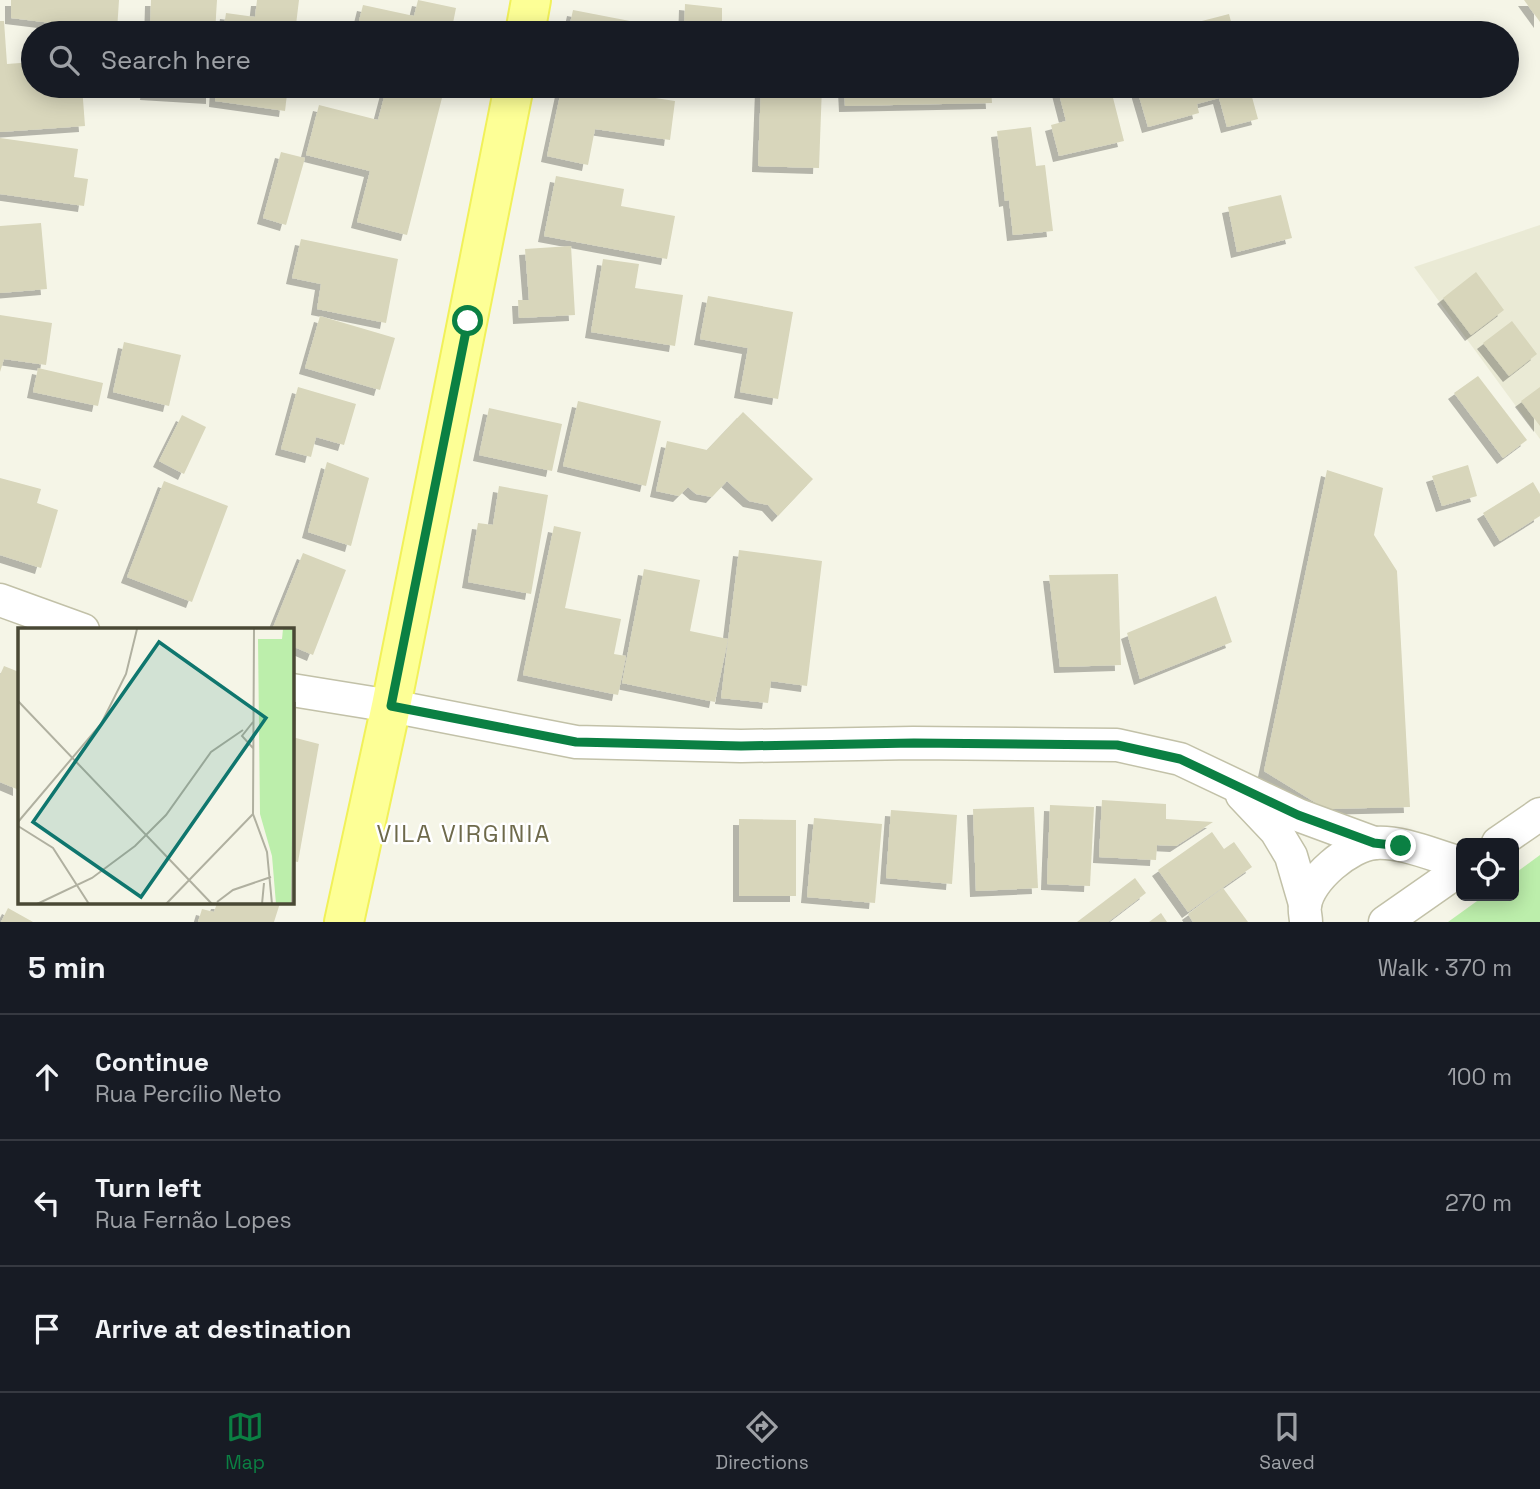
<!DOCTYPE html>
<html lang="en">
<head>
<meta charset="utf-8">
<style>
	body { margin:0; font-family:"Space Grotesk",sans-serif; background:#20242c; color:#f1f3f6 }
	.controls { position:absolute; right:21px; bottom:21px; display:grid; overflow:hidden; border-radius:10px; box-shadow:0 4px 18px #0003 }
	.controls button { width:63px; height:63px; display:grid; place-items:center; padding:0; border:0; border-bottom:2px solid #363941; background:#171b24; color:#f1f3f6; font:35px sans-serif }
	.stop { position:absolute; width:21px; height:21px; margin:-16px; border:5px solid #0b8043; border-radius:50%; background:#fff }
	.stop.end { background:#0b8043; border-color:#fff; box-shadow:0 2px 7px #0008 }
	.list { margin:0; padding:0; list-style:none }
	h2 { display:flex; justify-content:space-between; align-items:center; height:91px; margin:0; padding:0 28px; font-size:30px }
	h2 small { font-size:23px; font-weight:400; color:#9ea1a6 }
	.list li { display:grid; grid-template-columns:46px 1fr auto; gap:21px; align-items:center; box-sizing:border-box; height:126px; padding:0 28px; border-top:2px solid #363941 }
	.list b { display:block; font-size:26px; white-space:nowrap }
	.list p { margin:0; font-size:23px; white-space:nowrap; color:#9ea1a6 }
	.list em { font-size:23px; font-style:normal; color:#9ea1a6 }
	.icon { flex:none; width:38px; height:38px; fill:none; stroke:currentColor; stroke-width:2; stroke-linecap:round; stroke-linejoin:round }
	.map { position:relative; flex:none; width:1540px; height:922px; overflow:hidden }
	.search { position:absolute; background:#171b24; box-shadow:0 4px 18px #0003; left:21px; right:21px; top:21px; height:77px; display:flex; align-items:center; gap:18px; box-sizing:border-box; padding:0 24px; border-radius:38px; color:#9ea1a6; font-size:26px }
	.sheet { height:469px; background:#171b24 }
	nav { display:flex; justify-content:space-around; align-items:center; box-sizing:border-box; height:98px; border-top:2px solid #363941; background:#171b24; font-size:19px; color:#9ea1a6 }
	nav a { display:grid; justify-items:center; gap:4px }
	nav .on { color:#0b8043 }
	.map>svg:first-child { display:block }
</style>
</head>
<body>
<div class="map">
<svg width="1540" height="922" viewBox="0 0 1540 922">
	<defs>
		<filter id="shadow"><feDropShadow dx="-6" dy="6" stdDeviation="0" flood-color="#0004"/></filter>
	</defs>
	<rect width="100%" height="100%" fill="#f5f5e7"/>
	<!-- residential -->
	<polygon fill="#eaead5" points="1540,225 1540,439 1414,267"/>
	<!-- green -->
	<polygon fill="#bceeab" points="1540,855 1540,922 1448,922 1484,896 1514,896 1514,874"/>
	<!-- building -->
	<g fill="#d8d6bb" filter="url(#shadow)">
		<polygon points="11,0 119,0 117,31 11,18"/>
		<polygon points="151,0 217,0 215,33 150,33"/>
		<polygon points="257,0 299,0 295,33 223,33 226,13 255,17"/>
		<polygon points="418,0 456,8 451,33 356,33 363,5 414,16"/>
		<polygon points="1524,0 1540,0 1540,22"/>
		<polygon points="685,4 722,8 722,33 684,33"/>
		<polygon points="573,10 661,27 660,33 568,33"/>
		<polygon points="1229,14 1234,33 1138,33 1161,26 1163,31"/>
		<polygon points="0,21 4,21 7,64 33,62 33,86 82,86 85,126 0,132"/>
		<polygon points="147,86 212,86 212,98 146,94"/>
		<polygon points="216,86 288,86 285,111 215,101"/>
		<polygon points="387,86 427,86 444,90 407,235 357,222 370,171 306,155 319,105 378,120"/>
		<polygon points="562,86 576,86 675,101 670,140 595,129 588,165 547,156"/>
		<polygon points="761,86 822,86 819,168 758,166"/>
		<polygon points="844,86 991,86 992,103 845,106"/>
		<polygon points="1057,86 1110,86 1124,141 1059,156 1051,125 1066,121"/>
		<polygon points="1136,86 1249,86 1258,119 1227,127 1219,98 1197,104 1199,113 1148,127"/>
		<polygon points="1031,127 1036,166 1045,165 1053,231 1013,235 1009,200 1005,201 997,131"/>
		<polygon points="0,138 78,149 74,177 88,179 84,206 0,194"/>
		<polygon points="281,152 305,158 286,225 263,218"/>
		<polygon points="556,176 624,189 621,206 675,216 667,259 544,236"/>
		<polygon points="1281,195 1292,238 1237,252 1228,207"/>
		<polygon points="41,223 47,289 0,293 0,226"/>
		<polygon points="301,239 398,259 386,323 317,309 321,284 292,278"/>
		<polygon points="571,246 575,315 519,318 518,300 529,300 525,249"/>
		<polygon points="603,259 639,264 635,288 683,295 675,346 591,332"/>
		<polygon points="1476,272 1504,310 1471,335 1443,298"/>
		<polygon points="708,296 793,312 778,399 740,392 748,348 700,339"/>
		<polygon points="0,315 52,323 46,365 4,359 0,372"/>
		<polygon points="320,316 395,338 380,390 305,368"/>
		<polygon points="1512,321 1537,354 1509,376 1483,343"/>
		<polygon points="124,342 181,355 169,406 113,392"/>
		<polygon points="38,368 103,383 98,406 33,392"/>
		<polygon points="1478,376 1527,440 1503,458 1454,393"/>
		<polygon points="298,387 356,404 344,445 316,437 311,457 281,449"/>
		<polygon points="1540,387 1540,426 1521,401"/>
		<polygon points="578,401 661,421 646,486 563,466"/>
		<polygon points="489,408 562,424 552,471 479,455"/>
		<polygon points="743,412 813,479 778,516 768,505 749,501 727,481 712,497 696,494 688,487 679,496 656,491 667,441 707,450"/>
		<polygon points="182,415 206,427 184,474 159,461"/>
		<polygon points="327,462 369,478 351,546 308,532"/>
		<polygon points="1468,465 1477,496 1442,506 1432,476"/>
		<polygon points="1327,470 1383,488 1374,535 1397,571 1410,807 1326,809 1264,771"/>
		<polygon points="0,478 41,489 37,503 58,510 41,568 0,555"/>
		<polygon points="164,481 228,506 192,602 127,577"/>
		<polygon points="1533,482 1540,494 1540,516 1500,541 1483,513"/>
		<polygon points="499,486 548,495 531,594 468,582 478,523 493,525"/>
		<polygon points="554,526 581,532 565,608 621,619 614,654 626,656 618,695 523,675"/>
		<polygon points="739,550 822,561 807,686 771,681 768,703 721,698"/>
		<polygon points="303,553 346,570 313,655 292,646 292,630 272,630"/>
		<polygon points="644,569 700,580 690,631 728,639 715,702 622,683"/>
		<polygon points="1118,574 1121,665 1060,667 1049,575"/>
		<polygon points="1216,596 1232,642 1140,679 1127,633"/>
		<polygon points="4,666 19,672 19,790 0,782 0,675"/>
		<polygon points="292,737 319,744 298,862 292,861"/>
		<polygon points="1102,800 1166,804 1166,819 1213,822 1176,846 1157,845 1156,860 1099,857"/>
		<polygon points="1050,805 1094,807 1090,886 1047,884"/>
		<polygon points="1034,807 1038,888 976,891 973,809"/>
		<polygon points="891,810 957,815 952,884 886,878"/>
		<polygon points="814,818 882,824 875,903 807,897"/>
		<polygon points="739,819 796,820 796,896 739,896"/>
		<polygon points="1212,832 1224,849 1234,842 1252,867 1188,912 1158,870"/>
		<polygon points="1135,878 1146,893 1108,922 1077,922"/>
		<polygon points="1223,888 1248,922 1193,922 1188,914"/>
		<polygon points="217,903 280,903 274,922 198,922 202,909 214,912"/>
		<polygon points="8,908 33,922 1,922"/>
		<polygon points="1161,913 1167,922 1149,922"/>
	</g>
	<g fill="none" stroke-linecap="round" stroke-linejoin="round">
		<!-- minor casing -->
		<g stroke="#c2c1a8" stroke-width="35">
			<g id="minor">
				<polyline points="0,600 83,630"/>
				<polyline points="292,690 391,706 576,742 741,746 913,743 1117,745 1180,759 1298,815 1374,843"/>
				<polyline points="1242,795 1276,831 1291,856 1305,904"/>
				<polyline points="1498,843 1540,814"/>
				<path d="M1306 922C1306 917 1304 911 1305 906 1308 879 1350 845 1375 843 1403 841 1435 856 1461 863"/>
				<polyline points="1385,922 1461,869"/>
			</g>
		</g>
		<!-- major casing -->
		<g stroke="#f1f159" stroke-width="42">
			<g id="major">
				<polyline points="525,33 531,0"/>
				<polyline points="344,922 391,706 514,86"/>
			</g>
		</g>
		<!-- minor -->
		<use href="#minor" stroke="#fff" stroke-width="32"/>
		<!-- major -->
		<use href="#major" stroke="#fdff96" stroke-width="38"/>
	</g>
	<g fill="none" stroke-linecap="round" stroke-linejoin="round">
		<!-- route -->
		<polyline stroke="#0b8043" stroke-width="9" points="468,321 391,706 576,742 741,746 914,743 1117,745 1180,759 1298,815 1374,843 1401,846"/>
	</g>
	<g text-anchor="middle" stroke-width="5" stroke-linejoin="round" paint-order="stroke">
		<!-- neighbourhood labels -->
		<g font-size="24" letter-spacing="2" fill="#6e6a4b" stroke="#fff">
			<text x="464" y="842">VILA VIRGINIA</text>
		</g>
	</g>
	<!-- overview -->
	<g transform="translate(18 628)">
		<rect width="276" height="276" fill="#f5f5e7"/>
		<path d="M265 1H276V276H258L254 228 242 186 240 11H264Z" fill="#bceeab"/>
		<path fill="none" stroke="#b0b0a0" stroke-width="2" d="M236 1 235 186 249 224 254 276M0 73 194 276M235 94 224 108 235 120M0 194 83 96 108 46 119 1M0 198 35 220 71 276M199 274 215 262 253 249M19 276 74 250 117 218 148 187 193 124 225 102M148 276 235 186M244 276 246 255M274 276 277 74"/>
		<path fill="#0f766e" fill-opacity="0.15" stroke="#0f766e" stroke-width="3.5" d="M141 14 248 90 123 269 15 194Z"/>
		<rect width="276" height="276" fill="none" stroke="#494835" stroke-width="3.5"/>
	</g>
</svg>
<div class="controls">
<button><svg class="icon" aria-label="locate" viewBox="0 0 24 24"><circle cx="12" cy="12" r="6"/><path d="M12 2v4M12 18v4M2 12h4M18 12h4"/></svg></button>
</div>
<div class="stop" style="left:468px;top:321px"></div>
<div class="stop end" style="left:1401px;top:846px"></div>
<div class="search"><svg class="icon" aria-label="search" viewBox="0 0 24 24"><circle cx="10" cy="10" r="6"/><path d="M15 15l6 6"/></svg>Search here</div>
</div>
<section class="sheet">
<h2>5 min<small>Walk · 370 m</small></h2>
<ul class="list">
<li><svg class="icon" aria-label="ahead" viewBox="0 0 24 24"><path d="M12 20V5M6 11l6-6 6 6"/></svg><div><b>Continue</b><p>Rua Percílio Neto</p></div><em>100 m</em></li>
<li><svg class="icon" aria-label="left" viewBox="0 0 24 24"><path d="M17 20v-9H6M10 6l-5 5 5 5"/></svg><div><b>Turn left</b><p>Rua Fernão Lopes</p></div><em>270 m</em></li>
<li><svg class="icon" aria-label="arrive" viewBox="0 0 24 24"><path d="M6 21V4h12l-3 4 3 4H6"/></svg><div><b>Arrive at destination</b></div></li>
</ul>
</section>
<nav>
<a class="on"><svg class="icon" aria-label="map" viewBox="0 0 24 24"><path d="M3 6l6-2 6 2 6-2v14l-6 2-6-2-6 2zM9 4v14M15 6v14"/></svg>Map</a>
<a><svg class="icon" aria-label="directions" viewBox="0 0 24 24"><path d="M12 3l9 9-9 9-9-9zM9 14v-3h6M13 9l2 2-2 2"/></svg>Directions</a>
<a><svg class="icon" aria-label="saved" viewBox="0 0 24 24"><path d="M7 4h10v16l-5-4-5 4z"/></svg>Saved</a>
</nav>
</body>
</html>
